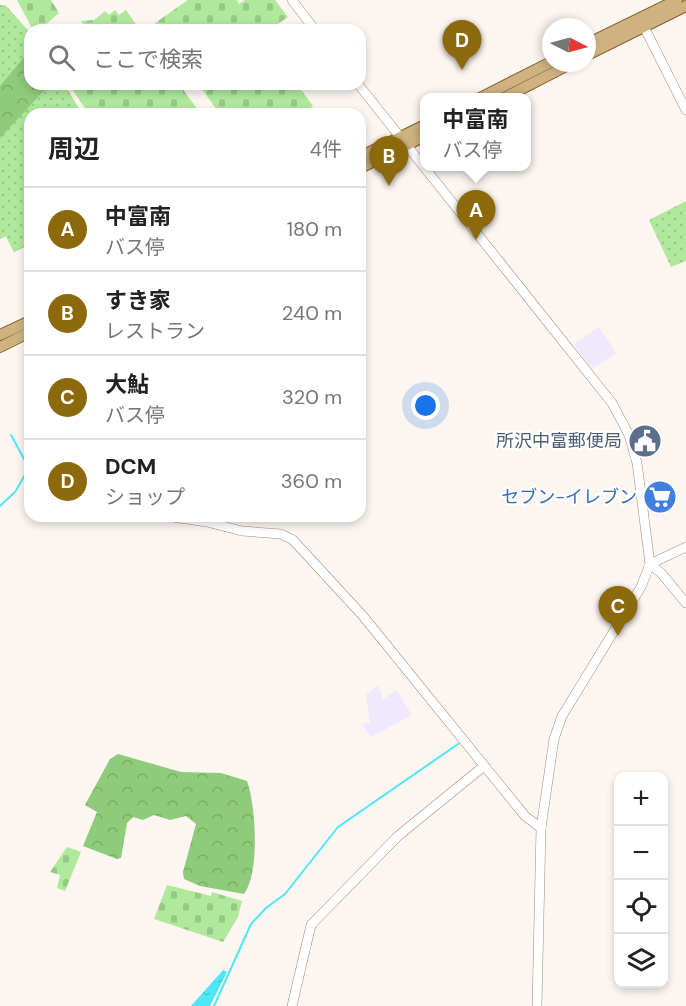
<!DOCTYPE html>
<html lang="ja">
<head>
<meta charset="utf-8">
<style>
	body { margin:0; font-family:"DM Sans","Noto Sans JP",sans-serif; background:#f6f6f6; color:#222 }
	.controls { position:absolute; right:18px; bottom:18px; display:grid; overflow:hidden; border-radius:12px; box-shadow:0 3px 9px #0003 }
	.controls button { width:54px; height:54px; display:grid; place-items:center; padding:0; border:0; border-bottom:2px solid #e0e0e0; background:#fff; color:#222; font:30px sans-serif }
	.compass { position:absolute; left:542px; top:18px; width:54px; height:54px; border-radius:50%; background:#fff; box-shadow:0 3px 9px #0003; rotate:96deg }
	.you { position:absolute; left:426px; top:406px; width:21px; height:21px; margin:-15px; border:4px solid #fff; border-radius:50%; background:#1a73e8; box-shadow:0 0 0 9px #1a73e833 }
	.badge { display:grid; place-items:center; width:39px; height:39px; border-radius:50%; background:#8c690a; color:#fff; font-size:20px; font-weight:700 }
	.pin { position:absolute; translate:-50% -50px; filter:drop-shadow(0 2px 3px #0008) }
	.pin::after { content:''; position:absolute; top:32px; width:21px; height:18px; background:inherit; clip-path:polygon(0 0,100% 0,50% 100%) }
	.popup { position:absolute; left:420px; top:93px; width:111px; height:78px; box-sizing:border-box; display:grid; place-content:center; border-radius:12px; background:#fff; filter:drop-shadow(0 2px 4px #0005); font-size:20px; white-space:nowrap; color:#767676 }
	.popup b { font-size:22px; color:#222 }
	.popup::after { content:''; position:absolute; left:50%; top:100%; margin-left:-12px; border:12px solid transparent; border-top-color:#fff }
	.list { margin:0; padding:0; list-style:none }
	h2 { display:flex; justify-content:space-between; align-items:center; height:78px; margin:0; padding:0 24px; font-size:26px }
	h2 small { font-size:20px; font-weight:400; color:#767676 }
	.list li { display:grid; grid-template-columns:39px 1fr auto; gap:18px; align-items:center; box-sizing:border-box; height:84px; padding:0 24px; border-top:2px solid #e0e0e0 }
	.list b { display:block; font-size:22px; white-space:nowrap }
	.list p { margin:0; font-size:20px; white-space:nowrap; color:#767676 }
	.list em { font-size:20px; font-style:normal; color:#767676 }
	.icon { flex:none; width:33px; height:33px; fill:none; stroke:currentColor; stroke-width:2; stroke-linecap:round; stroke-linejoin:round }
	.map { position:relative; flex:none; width:686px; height:1006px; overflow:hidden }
	.search { position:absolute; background:#fff; box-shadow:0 3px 9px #0003; left:24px; top:24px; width:342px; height:66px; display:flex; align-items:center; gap:15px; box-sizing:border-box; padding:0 21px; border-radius:18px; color:#767676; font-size:22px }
	.panel { position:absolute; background:#fff; box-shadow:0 3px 9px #0003; left:24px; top:108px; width:342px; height:414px; border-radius:18px }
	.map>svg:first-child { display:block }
</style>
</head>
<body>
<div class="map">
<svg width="686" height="1006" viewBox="0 0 686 1006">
	<defs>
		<pattern id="forest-crowns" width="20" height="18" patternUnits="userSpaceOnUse" patternTransform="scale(1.5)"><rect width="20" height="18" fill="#8ecb7a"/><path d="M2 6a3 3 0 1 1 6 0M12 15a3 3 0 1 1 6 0" fill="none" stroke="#7bae69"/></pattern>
		<pattern id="cemetery-stones" width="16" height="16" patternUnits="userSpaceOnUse" patternTransform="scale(1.5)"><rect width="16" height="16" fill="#afe99c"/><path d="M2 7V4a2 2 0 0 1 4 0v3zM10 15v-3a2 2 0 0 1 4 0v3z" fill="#97c886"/></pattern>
		<pattern id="park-dots" width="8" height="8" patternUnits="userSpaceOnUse" patternTransform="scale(1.5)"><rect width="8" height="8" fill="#afe99c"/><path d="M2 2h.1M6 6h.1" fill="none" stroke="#97c886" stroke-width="1.8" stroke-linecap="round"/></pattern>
		<pattern id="water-ripples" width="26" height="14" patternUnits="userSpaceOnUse" patternTransform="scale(1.5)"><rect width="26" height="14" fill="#4ee7f6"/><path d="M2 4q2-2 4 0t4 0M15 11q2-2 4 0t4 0" fill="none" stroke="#45c6d3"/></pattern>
	</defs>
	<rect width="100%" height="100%" fill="#fcf5f0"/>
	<!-- industrial -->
	<g fill="#eee9ff">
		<polygon points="599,327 616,353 592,369 573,344"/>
		<polygon points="378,685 383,699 396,690 412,715 371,737 362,724 370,722 366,695"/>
	</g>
	<!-- forest -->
	<g fill="url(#forest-crowns)">
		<polygon points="0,5 6,6 30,33 30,84 64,84 82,114 30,114 30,244 14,252 6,236 0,239"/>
		<path d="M118 754 181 772 221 773 247 781C256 805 260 873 244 894L200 886 184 879 183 872 196 824 186 816 170 820 154 815 143 820 133 817 127 823 121 858 117 859 83 846 97 812 85 805 110 759Z"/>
	</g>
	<!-- cemetery -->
	<g fill="url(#cemetery-stones)">
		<polygon points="17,0 51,0 59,13 44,26 33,30"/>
		<polygon points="188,0 237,0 239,4 245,0 275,0 288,17 269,30 160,30 155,23"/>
		<polygon points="115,10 119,15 126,10 140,30 88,30 81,21 94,20 105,11 109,15"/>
		<polygon points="79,84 179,84 201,114 89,114 72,89"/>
		<polygon points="198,84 297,84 313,106 302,114 220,114"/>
		<polygon points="67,847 81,852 65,891 57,888 60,875 50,872"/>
		<polygon points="167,885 211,896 212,892 242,901 238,917 223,942 154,919"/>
	</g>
	<!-- park -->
	<g fill="url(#park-dots)">
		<polygon points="6,6 30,33 30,50 0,86 0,7"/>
		<polygon points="50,84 64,84 82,114 30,114 30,242 14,252 6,236 0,239 0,138"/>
		<polygon points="686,201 686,261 671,267 649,220"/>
	</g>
	<!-- water -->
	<polygon fill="url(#water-ripples)" points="223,970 227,972 210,1006 191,1006"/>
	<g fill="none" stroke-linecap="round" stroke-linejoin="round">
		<!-- stream -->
		<g stroke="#4ee7f6" stroke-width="2">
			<polyline points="0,506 15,492 29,468 11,435"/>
			<polyline points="214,1006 251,924 266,908 285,894 338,827 461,742"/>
		</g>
		<!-- minor casing -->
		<g stroke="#a98874" stroke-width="10">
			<g id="minor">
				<polyline points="292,0 315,30"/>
				<polyline points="641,21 686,110"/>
				<polyline points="358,84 612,403 629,435 637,463 650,564 641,587 562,716 554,739 541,828 537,1006"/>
				<polyline points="166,516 207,522 242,531 281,534 293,540 363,616 525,816 541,828"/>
				<polyline points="650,564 661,573 686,603"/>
				<polyline points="650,564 686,547"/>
				<polyline points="292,1006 311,925 398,836 484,766"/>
			</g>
		</g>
		<!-- major casing -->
		<g stroke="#85632a" stroke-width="12">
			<g id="major">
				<polyline points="587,44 677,0"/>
				<polyline points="587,55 686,6"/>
				<polyline points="480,98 551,62"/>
				<polyline points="504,98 572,63"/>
				<polyline points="360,157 425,125"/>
				<polyline points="360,168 425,136"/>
				<polyline points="0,335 30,321"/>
				<polyline points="0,347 30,332"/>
			</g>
		</g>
		<!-- minor -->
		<use href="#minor" stroke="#fff" stroke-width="9"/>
		<!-- major -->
		<use href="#major" stroke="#ceb381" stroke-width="10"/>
	</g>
	<!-- icons -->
	<defs>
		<g id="civic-disc" transform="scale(1.725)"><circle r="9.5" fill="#5c6f8a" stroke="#fff"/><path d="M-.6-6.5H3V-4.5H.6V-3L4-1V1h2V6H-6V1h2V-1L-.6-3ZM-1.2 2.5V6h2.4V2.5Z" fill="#fff"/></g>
		<g id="supermarket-disc" transform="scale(1.725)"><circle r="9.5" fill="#3f7fe0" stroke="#fff"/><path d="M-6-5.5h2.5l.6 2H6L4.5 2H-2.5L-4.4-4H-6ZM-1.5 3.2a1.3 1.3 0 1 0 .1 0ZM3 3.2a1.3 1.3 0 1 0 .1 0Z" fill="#fff"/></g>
	</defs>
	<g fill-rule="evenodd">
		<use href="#civic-disc" x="645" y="441"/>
		<use href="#supermarket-disc" x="660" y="497"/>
	</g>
	<g text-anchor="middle" stroke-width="4.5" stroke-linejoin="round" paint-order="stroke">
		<!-- service labels -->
		<g font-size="18" fill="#4e5e75" stroke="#fff" text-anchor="end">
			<text x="622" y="447">所沢中富郵便局</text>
		</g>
		<!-- shop labels -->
		<g font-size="18" fill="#366cbe" stroke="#fff" text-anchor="end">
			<text x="637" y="503">セブン-イレブン</text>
		</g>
	</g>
</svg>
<div class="controls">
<button>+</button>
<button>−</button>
<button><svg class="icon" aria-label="locate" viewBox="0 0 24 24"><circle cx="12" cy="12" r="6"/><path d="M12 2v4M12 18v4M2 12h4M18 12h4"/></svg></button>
<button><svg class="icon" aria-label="layers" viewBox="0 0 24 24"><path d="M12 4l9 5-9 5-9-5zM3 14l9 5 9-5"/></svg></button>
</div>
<svg class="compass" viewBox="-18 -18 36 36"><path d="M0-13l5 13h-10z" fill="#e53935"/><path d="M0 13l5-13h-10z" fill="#767676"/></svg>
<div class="you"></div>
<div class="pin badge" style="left:476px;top:240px">A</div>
<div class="popup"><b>中富南</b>バス停</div>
<div class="pin badge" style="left:389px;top:186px">B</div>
<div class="pin badge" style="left:618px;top:636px">C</div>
<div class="pin badge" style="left:462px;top:70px">D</div>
<div class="search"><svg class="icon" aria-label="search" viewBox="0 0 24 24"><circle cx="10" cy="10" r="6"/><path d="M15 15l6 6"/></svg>ここで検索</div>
<section class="panel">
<h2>周辺<small>4件</small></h2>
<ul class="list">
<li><span class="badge">A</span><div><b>中富南</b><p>バス停</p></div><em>180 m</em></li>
<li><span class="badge">B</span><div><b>すき家</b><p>レストラン</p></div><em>240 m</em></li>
<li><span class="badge">C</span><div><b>大鮎</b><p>バス停</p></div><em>320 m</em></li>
<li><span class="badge">D</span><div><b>DCM</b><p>ショップ</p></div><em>360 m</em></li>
</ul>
</section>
</div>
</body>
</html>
